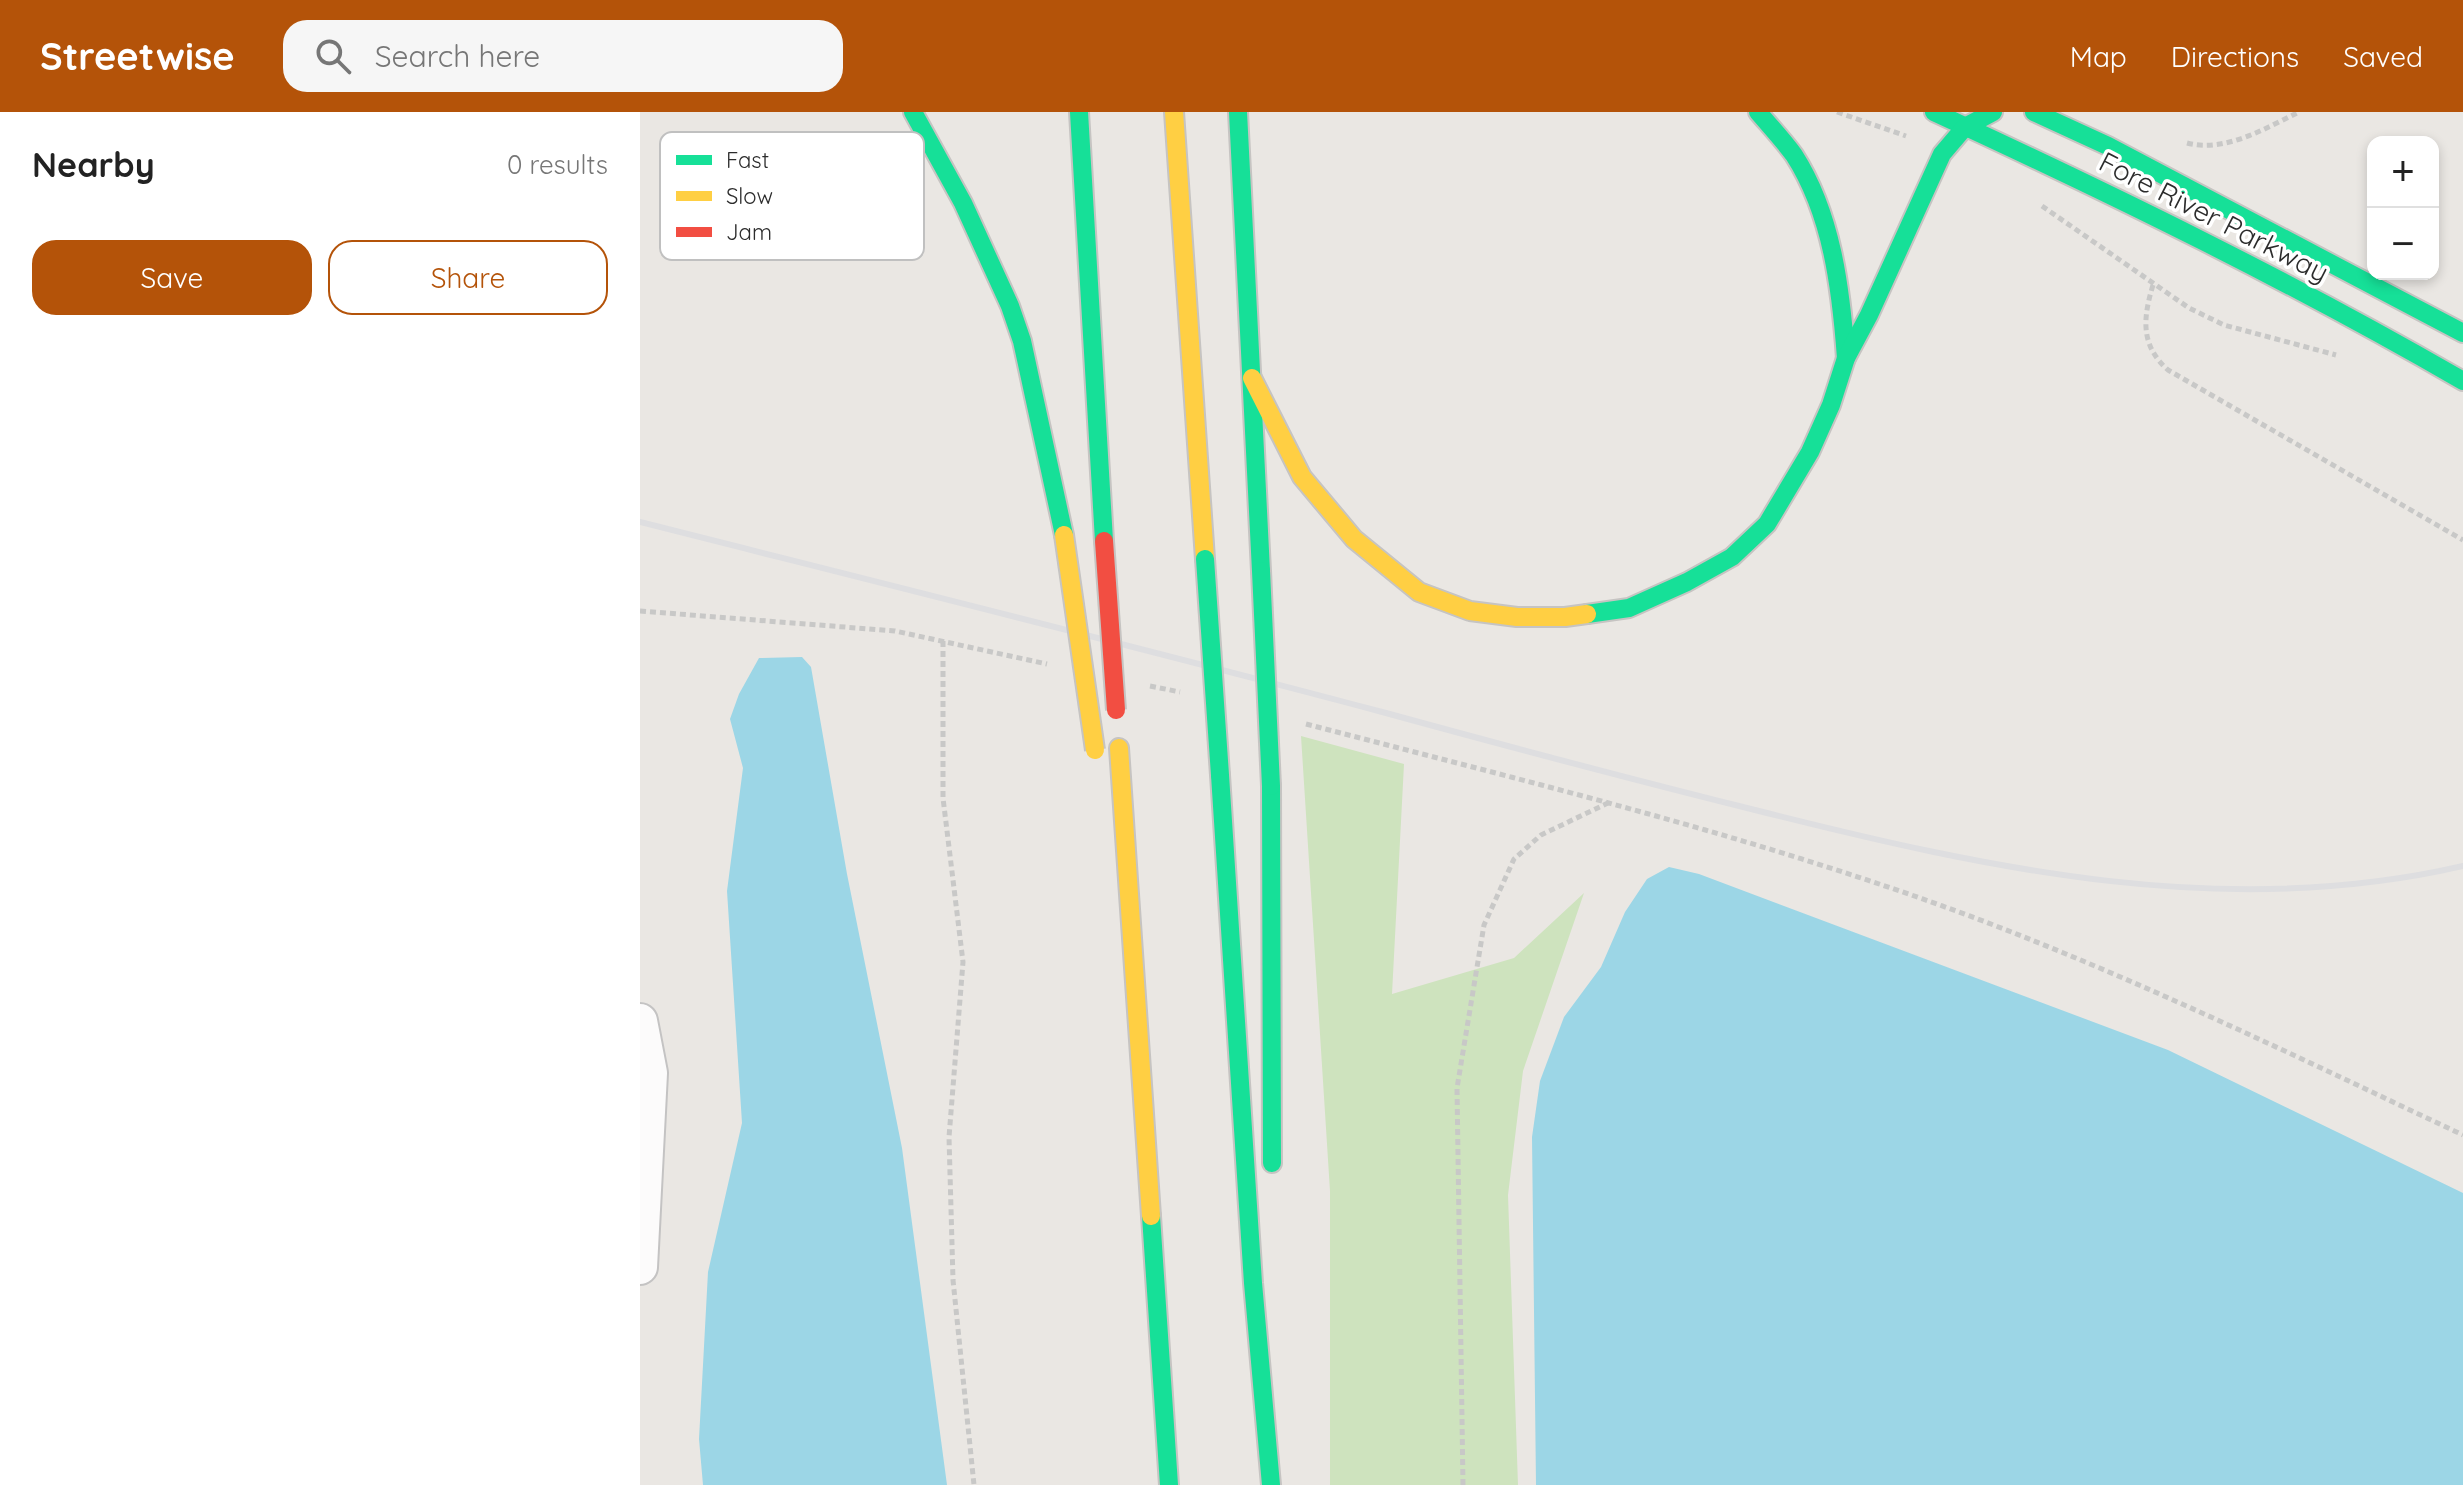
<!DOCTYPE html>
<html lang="en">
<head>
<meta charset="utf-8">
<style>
	body { margin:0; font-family:Quicksand,sans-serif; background:#f6f6f6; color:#222 }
	.controls { position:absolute; right:24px; top:24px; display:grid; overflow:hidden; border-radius:16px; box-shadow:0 4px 12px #0003 }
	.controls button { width:72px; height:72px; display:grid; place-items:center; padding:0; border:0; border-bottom:2px solid #e0e0e0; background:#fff; color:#222; font:40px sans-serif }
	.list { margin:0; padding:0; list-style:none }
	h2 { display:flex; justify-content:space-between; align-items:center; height:104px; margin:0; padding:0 32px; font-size:34px }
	h2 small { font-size:26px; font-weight:400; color:#767676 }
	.actions { display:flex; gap:16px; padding:24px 32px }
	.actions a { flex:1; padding:18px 0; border:2px solid #b45309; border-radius:24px; text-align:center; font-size:28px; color:#b45309 }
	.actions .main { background:#b45309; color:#fff }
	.icon { flex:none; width:44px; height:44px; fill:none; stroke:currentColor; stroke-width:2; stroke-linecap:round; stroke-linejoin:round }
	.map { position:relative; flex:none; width:1823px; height:1373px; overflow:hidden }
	header { display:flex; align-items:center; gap:48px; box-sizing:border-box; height:112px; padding:0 40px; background:#b45309; color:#fff }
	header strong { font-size:38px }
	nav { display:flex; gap:44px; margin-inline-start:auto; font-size:28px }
	.search { width:560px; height:72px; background:#f6f6f6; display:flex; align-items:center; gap:20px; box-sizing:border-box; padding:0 28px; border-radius:24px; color:#767676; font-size:30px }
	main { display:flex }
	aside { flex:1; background:#fff }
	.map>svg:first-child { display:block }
</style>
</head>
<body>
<header>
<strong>Streetwise</strong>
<div class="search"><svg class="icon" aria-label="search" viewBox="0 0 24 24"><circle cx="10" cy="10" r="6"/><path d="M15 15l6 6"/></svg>Search here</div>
<nav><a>Map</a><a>Directions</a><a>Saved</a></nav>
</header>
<main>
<aside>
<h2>Nearby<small>0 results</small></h2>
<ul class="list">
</ul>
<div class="actions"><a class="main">Save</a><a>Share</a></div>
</aside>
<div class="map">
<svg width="1823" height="1373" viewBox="0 0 1823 1373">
	<rect width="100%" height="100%" fill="#eae7e3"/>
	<!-- green -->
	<polygon fill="#cee3be" points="661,624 764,652 752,882 874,846 944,781 883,959 868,1083 878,1373 690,1373 690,1079"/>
	<!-- water -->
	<g fill="#9cd6e6">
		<polygon points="162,545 171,555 207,762 262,1036 307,1373 63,1373 59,1327 68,1160 102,1011 87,779 103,656 90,607 99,582 119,546"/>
		<polygon points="1029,755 1059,762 1528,938 1823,1081 1823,1373 896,1373 892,1025 900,969 924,905 961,855 985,800 1007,767"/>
	</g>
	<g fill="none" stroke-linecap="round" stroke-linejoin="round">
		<!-- street casing -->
		<g stroke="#c4c3c3" stroke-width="38">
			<polyline id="street" points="0,909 10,961 0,1155"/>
		</g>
		<!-- fast casing -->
		<g stroke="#c6c4c2" stroke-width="22">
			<g id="fast">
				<polyline points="273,0 323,91 370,194 382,229 424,423"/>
				<polyline points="439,0 464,429"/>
				<polyline points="598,0 621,459"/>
				<path d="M1118 0C1130 14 1143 28 1154 43 1192 102 1201 177 1206 246"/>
				<path d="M1294 0C1474 83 1652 170 1823 269"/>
				<polyline points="1394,0 1468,34 1823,221"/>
				<polyline points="947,502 989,496 1047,470 1092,445 1127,412 1170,340 1191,293 1206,246 1229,203 1302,42 1325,15 1353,0"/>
				<polyline points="580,663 613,1171 631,1373"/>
				<polyline points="631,674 632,1051"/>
				<polyline points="511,1104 529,1373"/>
			</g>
		</g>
		<!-- slow casing -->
		<g stroke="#c6c4c2" stroke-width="22">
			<g id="slow">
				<polyline points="534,0 565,447"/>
				<polyline points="612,266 662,365 714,427 779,480 830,499 877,505 925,505 947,502"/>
				<polyline points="479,636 511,1104"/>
			</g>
		</g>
		<!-- path -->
		<g stroke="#c8c8c7" stroke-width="5" stroke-dasharray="6 4" stroke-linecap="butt">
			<polyline points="1197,0 1266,24"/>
			<path d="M1547 31C1585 41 1626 16 1659 0"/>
			<polyline points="1402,94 1549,196 1584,213 1696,243"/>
			<path d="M1513 173C1503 206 1500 233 1528 258L1823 428"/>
			<polyline points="0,499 255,519 407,552"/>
			<polyline points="303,529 303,686 323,850 309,1025 313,1168 334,1373"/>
			<polyline points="510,574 540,580"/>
			<path d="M666 612C885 669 1106 722 1319 800 1492 864 1657 945 1823 1023"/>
			<polyline points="823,1373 817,976 844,813 874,747 901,723 970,690"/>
		</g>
		<!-- street -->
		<use href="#street" stroke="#fcfbfb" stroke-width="34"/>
		<!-- fast -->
		<use href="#fast" stroke="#16e098" stroke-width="18"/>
		<!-- slow -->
		<use href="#slow" stroke="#ffcf43" stroke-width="18"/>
		<!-- rail -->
		<path stroke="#dedee0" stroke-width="6" d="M0 410C249 473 498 535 746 601 870 635 994 668 1119 699 1349 757 1586 809 1823 754"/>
		<!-- fast-bridge casing -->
		<g stroke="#c6c4c2" stroke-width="22" stroke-linecap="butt">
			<g id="fast-bridge">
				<polyline points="565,447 580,663"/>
				<polyline points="621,459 631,674"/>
			</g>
		</g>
		<!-- slow-bridge casing -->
		<g stroke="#c6c4c2" stroke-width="22" stroke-linecap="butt">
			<polyline id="slow-bridge" points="424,423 455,638"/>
		</g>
		<!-- jam-bridge casing -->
		<g stroke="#c6c4c2" stroke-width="22" stroke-linecap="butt">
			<polyline id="jam-bridge" points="464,429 476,598"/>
		</g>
		<!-- fast-bridge -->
		<use href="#fast-bridge" stroke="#16e098" stroke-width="18"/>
		<!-- slow-bridge -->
		<use href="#slow-bridge" stroke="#ffcf43" stroke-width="18"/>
		<!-- jam-bridge -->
		<use href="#jam-bridge" stroke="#f24e42" stroke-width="18"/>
	</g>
	<g text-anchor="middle" stroke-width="7" stroke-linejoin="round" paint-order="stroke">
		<!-- street labels -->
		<g font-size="28" fill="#2c2c2c" stroke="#fff">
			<text transform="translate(1574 105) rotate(27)" y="10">Fore River Parkway</text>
		</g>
	</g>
	<!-- legend -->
	<rect x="20" y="20" width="264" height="128" rx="12" fill="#fff" stroke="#c0c0c0" stroke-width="2"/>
	<rect x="36" y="43" width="36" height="10" fill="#16e098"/>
	<rect x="36" y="79" width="36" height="10" fill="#ffcf43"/>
	<rect x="36" y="115" width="36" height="10" fill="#f24e42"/>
	<g font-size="22" fill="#2c2c2c">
		<text x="86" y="56">Fast</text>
		<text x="86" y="92">Slow</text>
		<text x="86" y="128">Jam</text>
	</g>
</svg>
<div class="controls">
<button>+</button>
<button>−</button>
</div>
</div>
</main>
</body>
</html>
